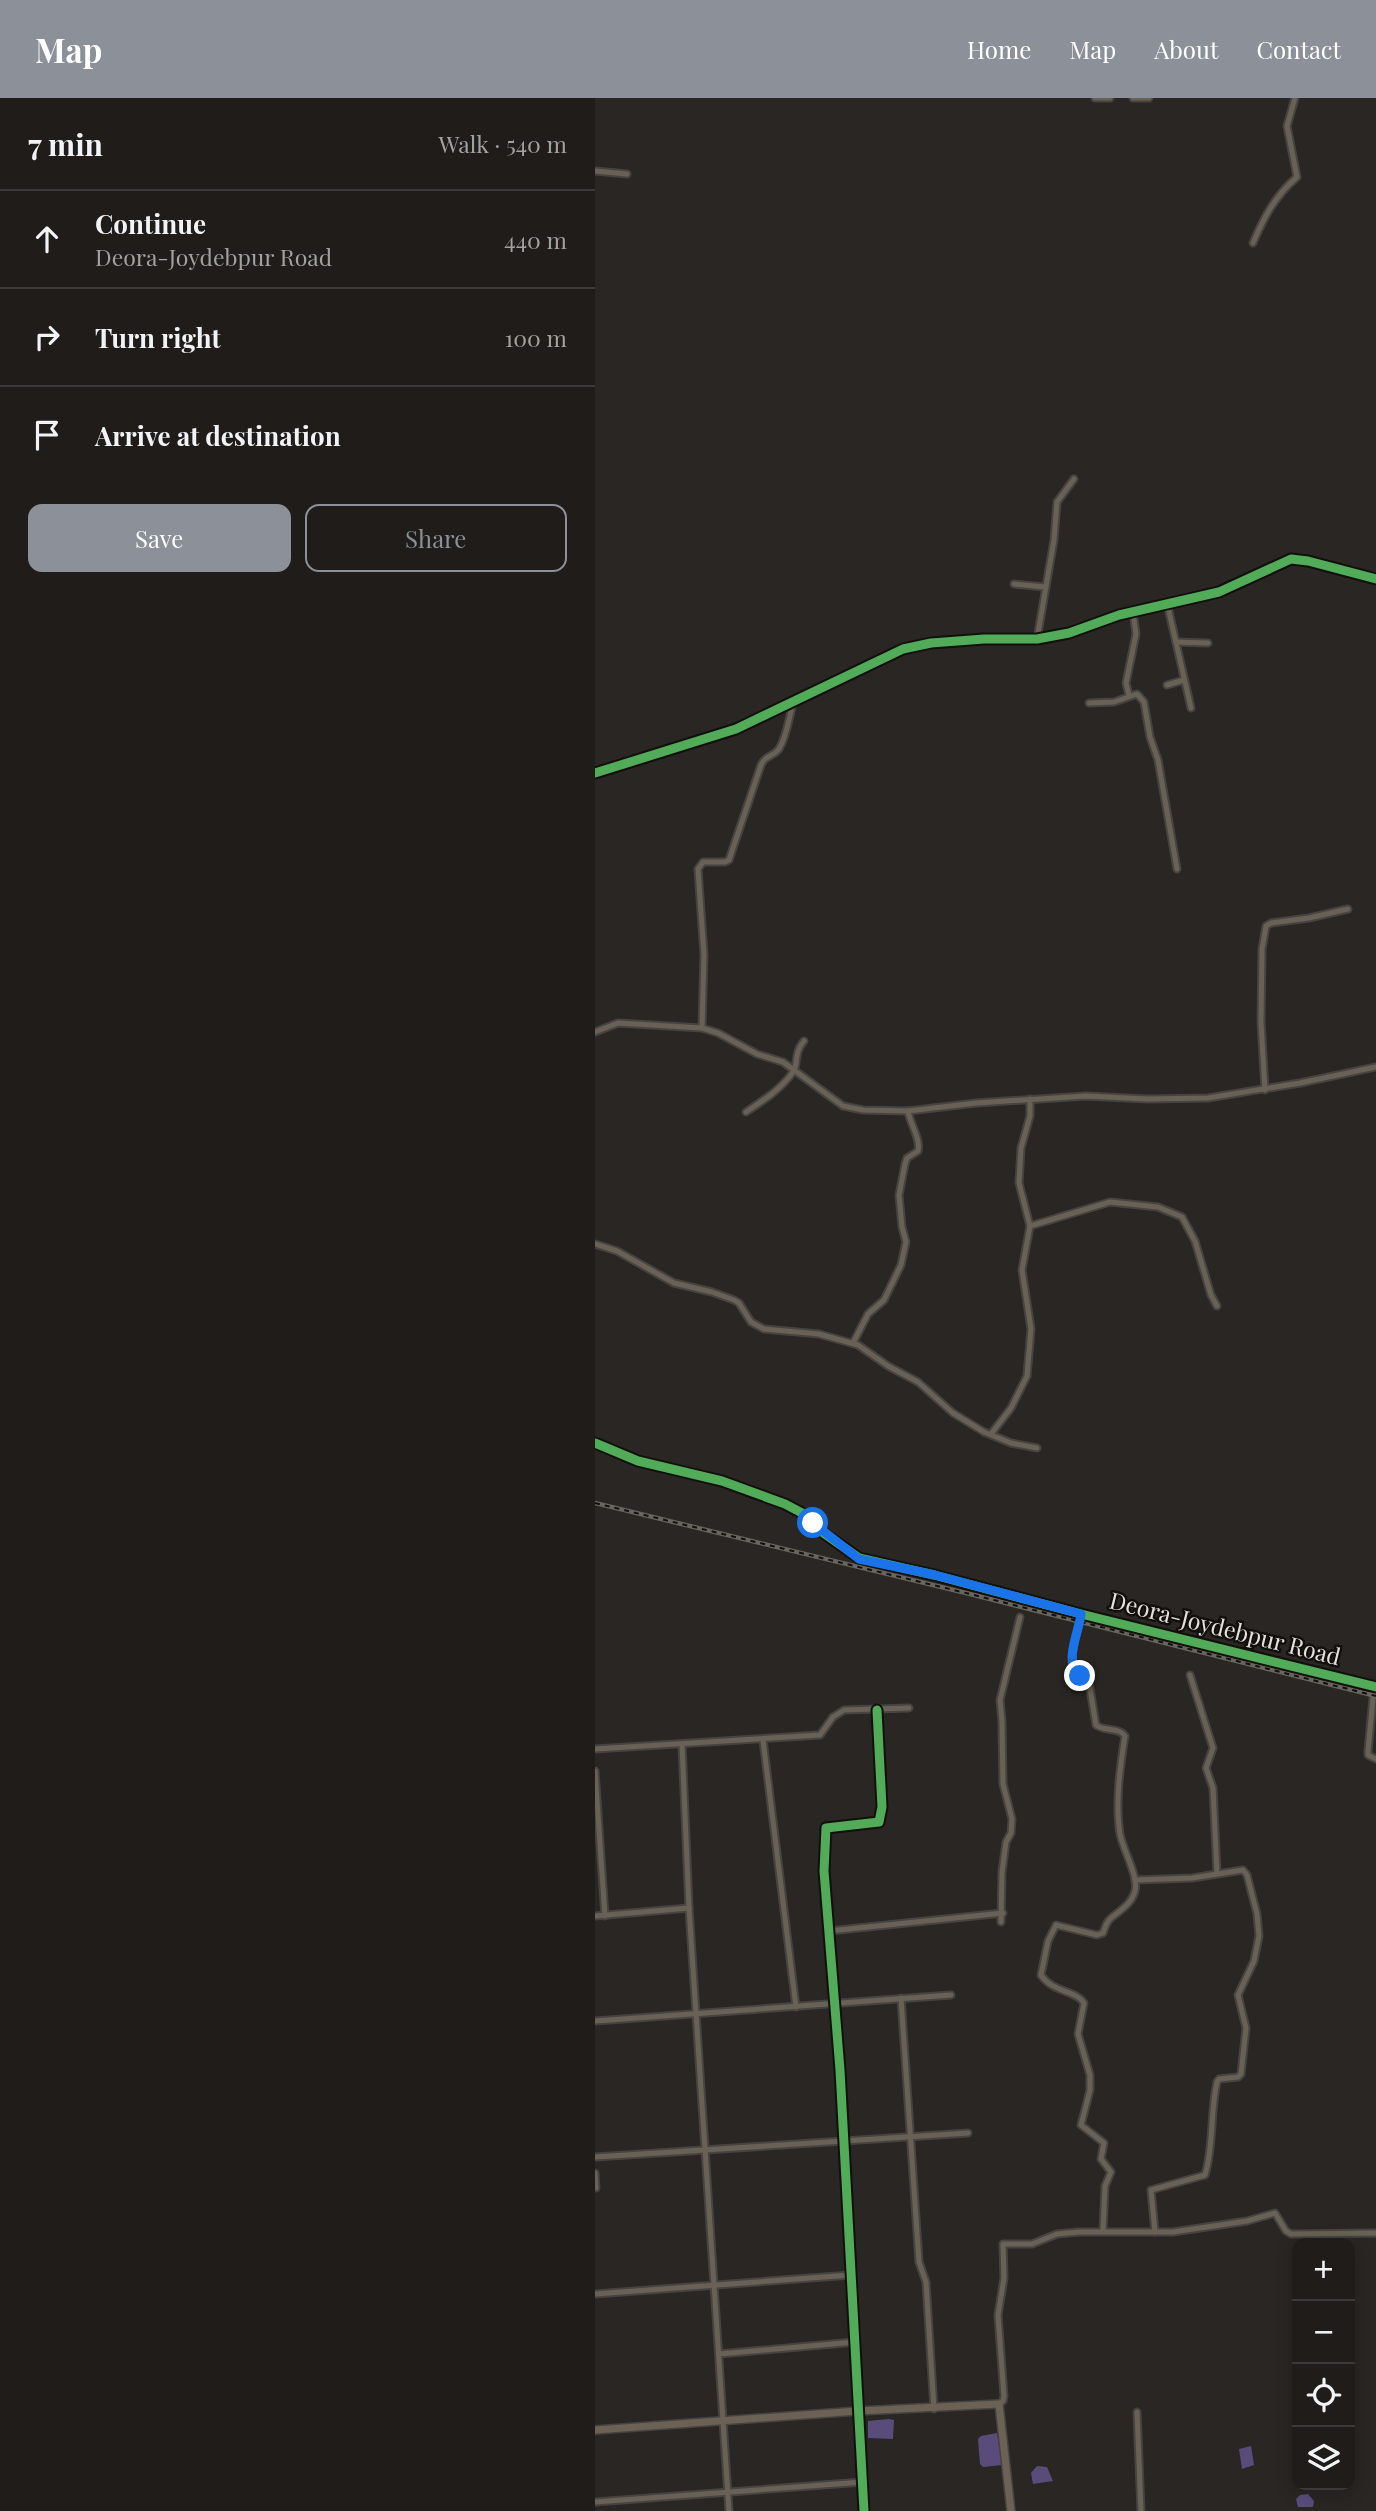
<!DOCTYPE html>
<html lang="en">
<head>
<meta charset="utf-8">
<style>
	body { margin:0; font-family:"Playfair Display",serif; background:#272523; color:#f1f3f6 }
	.controls { position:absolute; right:21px; bottom:21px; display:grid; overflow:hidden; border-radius:14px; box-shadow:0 4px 18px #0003 }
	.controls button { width:63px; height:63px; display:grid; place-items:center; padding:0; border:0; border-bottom:2px solid #3c3a39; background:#1f1c1a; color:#f1f3f6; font:35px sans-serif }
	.stop { position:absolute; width:21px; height:21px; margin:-16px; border:5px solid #1a73e8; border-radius:50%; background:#fff }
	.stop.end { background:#1a73e8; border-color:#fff; box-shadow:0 2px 7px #0008 }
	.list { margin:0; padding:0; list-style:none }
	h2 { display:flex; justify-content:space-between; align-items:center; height:91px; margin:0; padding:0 28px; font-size:30px }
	h2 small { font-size:23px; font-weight:400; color:#a1a1a2 }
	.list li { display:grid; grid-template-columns:46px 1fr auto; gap:21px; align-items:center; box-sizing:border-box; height:98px; padding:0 28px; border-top:2px solid #3c3a39 }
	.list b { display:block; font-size:26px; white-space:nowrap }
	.list p { margin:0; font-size:23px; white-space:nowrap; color:#a1a1a2 }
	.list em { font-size:23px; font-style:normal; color:#a1a1a2 }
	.actions { display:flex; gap:14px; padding:21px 28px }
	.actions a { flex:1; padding:16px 0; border:2px solid #8c9099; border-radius:14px; text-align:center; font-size:24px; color:#8c9099 }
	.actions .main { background:#8c9099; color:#fff }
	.icon { flex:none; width:38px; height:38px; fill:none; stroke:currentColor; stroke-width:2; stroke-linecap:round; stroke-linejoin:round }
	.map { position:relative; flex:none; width:781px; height:2413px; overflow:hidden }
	header { display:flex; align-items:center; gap:42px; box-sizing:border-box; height:98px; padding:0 35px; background:#8c9099; color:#fff }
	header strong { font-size:33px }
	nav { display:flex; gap:38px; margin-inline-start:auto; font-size:24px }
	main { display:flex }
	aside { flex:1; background:#1f1c1a }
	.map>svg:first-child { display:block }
</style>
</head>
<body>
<header>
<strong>Map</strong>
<nav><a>Home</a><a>Map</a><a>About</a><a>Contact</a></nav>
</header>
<main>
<aside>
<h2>7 min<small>Walk · 540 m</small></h2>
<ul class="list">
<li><svg class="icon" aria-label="ahead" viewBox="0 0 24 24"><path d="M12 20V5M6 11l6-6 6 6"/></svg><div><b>Continue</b><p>Deora-Joydebpur Road</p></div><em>440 m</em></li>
<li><svg class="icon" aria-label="right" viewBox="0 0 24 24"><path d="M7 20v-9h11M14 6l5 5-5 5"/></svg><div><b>Turn right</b></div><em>100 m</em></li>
<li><svg class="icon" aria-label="arrive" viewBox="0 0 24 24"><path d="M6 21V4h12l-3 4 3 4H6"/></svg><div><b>Arrive at destination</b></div></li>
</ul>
<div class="actions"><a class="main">Save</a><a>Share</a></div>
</aside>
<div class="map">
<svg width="781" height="2413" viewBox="0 0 781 2413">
	<rect width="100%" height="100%" fill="#292623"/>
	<!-- water -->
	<g fill="#594c7b">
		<polygon points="294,2321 299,2322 298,2341 273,2340 273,2323"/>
		<polygon points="402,2335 407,2367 388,2369 385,2366 383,2341 386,2338"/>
		<polygon points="656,2348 659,2367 647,2371 644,2351"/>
		<polygon points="442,2368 452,2369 458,2383 438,2386 436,2375"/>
		<polygon points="713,2396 719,2403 718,2409 703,2409 701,2401 705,2397"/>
	</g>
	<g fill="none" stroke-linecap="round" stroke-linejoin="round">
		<!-- minor casing -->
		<g stroke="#464442" stroke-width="9">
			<g id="minor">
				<polyline points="500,0 515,0"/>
				<polyline points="538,0 554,0"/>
				<polyline points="0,73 32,76"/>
				<path d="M658 145C669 119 680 98 702 79L692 28 700 0"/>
				<polyline points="419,486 450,489"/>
				<polyline points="572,505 596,610"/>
				<polyline points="442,541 459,442 462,404 479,381"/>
				<polyline points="581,544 613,545"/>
				<polyline points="572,587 589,582"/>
				<polyline points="534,597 531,585 541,536 538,514"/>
				<polyline points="494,605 519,604 542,596 549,604 555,639 563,662 582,771"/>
				<polyline points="0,675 141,631 308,551 336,545 389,541 442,541 474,535 524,517 624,494 696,461 713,463 781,481"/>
				<path d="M107 930 109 857 103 771 108 764H130L134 762 166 667C170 657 178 659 184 651 192 638 194 620 198 605"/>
				<polyline points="0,934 23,925 107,930 123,935 162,956 188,964 248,1008 268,1012 313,1013 381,1005 491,998 552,1001 613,1000 705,985 781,969"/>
				<polyline points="670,992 666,924 667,851 671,828 676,825 714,820 753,811"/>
				<path d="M151 1014C169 1002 186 991 198 974 204 965 198 956 209 943"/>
				<polyline points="435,1128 515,1104 563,1109 587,1119 600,1143 616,1197 622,1208"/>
				<polyline points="0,1146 22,1153 79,1185 117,1194 139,1202 144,1205 156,1224 169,1231 224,1236 263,1247 293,1268 323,1284 358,1315 389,1334 416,1345 442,1350"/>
				<path d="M258 1245 273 1216 289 1202 306 1167 311 1144 307 1129 304 1097 310 1066 312 1060 323 1053C326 1041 315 1026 313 1013"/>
				<polyline points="396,1336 416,1310 432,1278 436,1231 427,1172 435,1128 424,1085 426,1050 435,1018 435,1001"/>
				<polyline points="0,1345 43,1363 127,1383 190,1406 207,1415 227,1434 264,1460 339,1477 486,1516 781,1589"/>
				<path d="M486 1516C484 1531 471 1562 480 1574 484 1580 490 1580 494 1585L501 1627C510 1634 524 1629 530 1638 525 1669 520 1705 525 1736 528 1752 544 1779 540 1793 537 1806 524 1813 515 1821 511 1825 510 1830 508 1835L502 1837 461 1827 453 1843 446 1877C458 1895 481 1892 489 1905L483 1936 495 1977V1992L486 2027 509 2045 506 2061 516 2074 510 2088 508 2133"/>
				<polyline points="595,1577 618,1650 611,1670 618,1690 622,1775"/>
				<polyline points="781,1590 778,1600 773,1653 773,1657 781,1661"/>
				<polyline points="168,1642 201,1909"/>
				<polyline points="87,1646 94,1810 134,2413"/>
				<polyline points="0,1651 225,1637 238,1619 249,1612 314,1610"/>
				<polyline points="0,1673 10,1818"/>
				<path d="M540 1782 597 1780 648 1772 652 1777 662 1816 664 1838 659 1863 643 1897 651 1930 646 1976 643 1979 624 1981 622 1984C615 2015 619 2047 610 2077L556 2092 560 2134"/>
				<polyline points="0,1818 94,1810"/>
				<polyline points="406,1824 407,1774 411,1744 416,1735 417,1721 408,1686 407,1623 405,1602 425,1519"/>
				<polyline points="234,1833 408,1815"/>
				<polyline points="306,1900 324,2164 331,2184 339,2311"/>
				<polyline points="0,1923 356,1897"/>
				<polyline points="0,2059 373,2035"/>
				<polyline points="0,2075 1,2090"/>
				<polyline points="0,2196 256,2177"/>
				<polyline points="124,2256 260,2244"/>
				<polyline points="404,2306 408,2303 409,2298 403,2217 409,2180 408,2146 437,2146 462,2136 483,2134 578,2134 652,2123 680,2115 691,2133 696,2136 781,2135"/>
				<polyline points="542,2314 546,2413"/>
				<polyline points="0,2404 268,2384"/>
				<polyline points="269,2413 245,1972 229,1773 231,1730 284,1724 287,1709 282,1612"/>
			</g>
		</g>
		<!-- major casing -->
		<g stroke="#464442" stroke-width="10">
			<polyline id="major" points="0,2332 263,2313 404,2306 416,2413"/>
		</g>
		<!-- minor -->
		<use href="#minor" stroke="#6a6156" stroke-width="5"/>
		<!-- major -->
		<use href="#major" stroke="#6b6155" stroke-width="7"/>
		<!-- rail casing -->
		<g stroke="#6a645e" stroke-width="4.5">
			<polyline id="rail" points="0,1405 375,1496 781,1598"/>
		</g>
		<!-- rail -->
		<use href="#rail" stroke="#12100d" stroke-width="2" stroke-dasharray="5" stroke-linecap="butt"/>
		<!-- cycleway casing -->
		<g stroke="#12100d" stroke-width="13">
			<g id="cycleway">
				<polyline points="0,675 141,631 308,551 336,545 389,541 442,541 474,535 524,517 624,494 696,461 713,463 781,481"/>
				<polyline points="0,1345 43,1363 127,1383 190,1406 207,1415 227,1434 264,1460 339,1477 486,1516 781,1589"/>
				<polyline points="269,2413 245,1972 229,1773 231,1730 284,1724 287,1709 282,1612"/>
			</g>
		</g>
		<!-- cycleway -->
		<use href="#cycleway" stroke="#51ab58" stroke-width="9"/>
	</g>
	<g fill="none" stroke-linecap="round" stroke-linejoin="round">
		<!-- route -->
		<path stroke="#1a73e8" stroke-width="9" d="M218 1425 264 1461 340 1477 486 1516C484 1535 468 1563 485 1578"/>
	</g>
	<g text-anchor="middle" stroke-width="5" stroke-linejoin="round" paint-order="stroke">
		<!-- street labels -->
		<g font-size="23" fill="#e4e0dd" stroke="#12100d">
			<text transform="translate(630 1531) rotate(14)" y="8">Deora-Joydebpur Road</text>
		</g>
	</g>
</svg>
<div class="controls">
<button>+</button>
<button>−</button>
<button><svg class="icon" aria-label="locate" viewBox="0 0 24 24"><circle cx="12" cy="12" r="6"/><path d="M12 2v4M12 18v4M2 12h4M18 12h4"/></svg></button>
<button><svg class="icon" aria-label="layers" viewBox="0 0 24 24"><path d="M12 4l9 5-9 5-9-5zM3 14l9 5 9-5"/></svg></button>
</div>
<div class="stop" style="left:218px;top:1425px"></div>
<div class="stop end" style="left:485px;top:1578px"></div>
</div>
</main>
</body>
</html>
